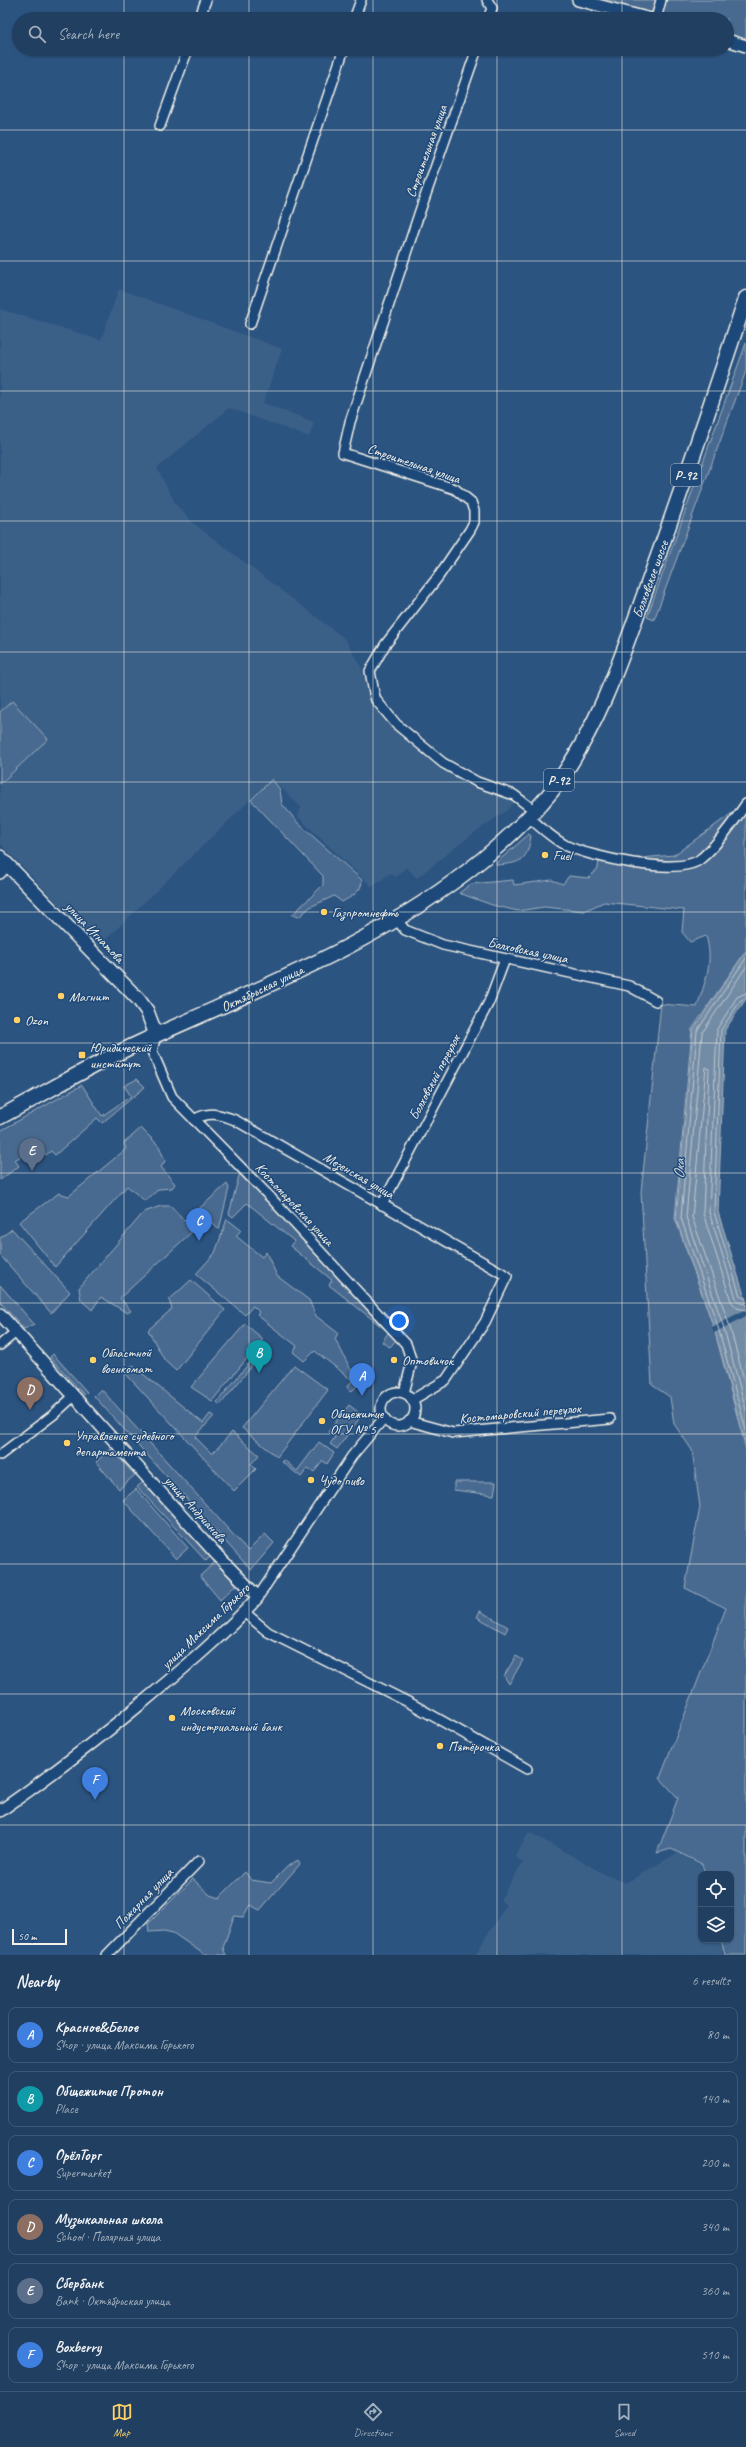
<!DOCTYPE html>
<html lang="en">
<head>
<meta charset="utf-8">
<style>
	body { margin:0; font-family:Caveat,sans-serif; background:#294667; color:#f1f3f6 }
	.controls { position:absolute; right:12px; bottom:12px; display:grid; overflow:hidden; border-radius:8px; box-shadow:0 1px 3px #0004 }
	.controls button { width:36px; height:36px; display:grid; place-items:center; padding:0; border:0; border-bottom:1px solid #3e5876; background:#213f61; color:#f1f3f6; font:20px sans-serif }
	.scale { position:absolute; left:12px; bottom:10px; width:55px; box-sizing:border-box; padding-left:4px; border:2px solid #f4f1e8; border-top:0; font-size:11px; line-height:14px; white-space:nowrap; color:#f4f1e8; -webkit-text-stroke:3px #1f4a7a; paint-order:stroke }
	.you { position:absolute; left:399px; top:1321px; width:14px; height:14px; margin:-10px; border:3px solid #fff; border-radius:50%; background:#1a73e8; box-shadow:0 0 0 6px #1a73e833 }
	.badge { display:grid; place-items:center; width:26px; height:26px; border-radius:50%; background:#ffd166; color:#fff; font-size:13px; font-weight:700 }
	.pin { position:absolute; translate:-50% -33px; filter:drop-shadow(0 1px 2px #0008) }
	.pin::after { content:''; position:absolute; top:21px; width:14px; height:12px; background:inherit; clip-path:polygon(0 0,100% 0,50% 100%) }
	.list { margin:0; padding:0; list-style:none }
	h2 { display:flex; justify-content:space-between; align-items:center; height:52px; margin:0; padding:0 16px; font-size:17px }
	h2 small { font-size:13px; font-weight:400; color:#a2afbd }
	.list li { display:grid; grid-template-columns:26px 1fr auto; gap:12px; align-items:center; box-sizing:border-box; height:56px; margin:0 8px 8px; padding:0 8px; border:1px solid #3e5876; border-radius:8px }
	.list b { display:block; font-size:15px; white-space:nowrap }
	.list p { margin:0; font-size:13px; white-space:nowrap; color:#a2afbd }
	.list em { font-size:13px; font-style:normal; color:#a2afbd }
	.icon { flex:none; width:22px; height:22px; fill:none; stroke:currentColor; stroke-width:2; stroke-linecap:round; stroke-linejoin:round }
	.map { position:relative; flex:none; width:746px; height:1955px; overflow:hidden }
	.search { position:absolute; background:#213f61; box-shadow:0 1px 3px #0004; left:12px; right:12px; top:12px; height:44px; display:flex; align-items:center; gap:10px; box-sizing:border-box; padding:0 14px; border-radius:22px; color:#a2afbd; font-size:15px }
	.sheet { height:436px; background:#213f61 }
	nav { display:flex; justify-content:space-around; align-items:center; box-sizing:border-box; height:56px; border-top:1px solid #3e5876; background:#213f61; font-size:11px; color:#a2afbd }
	nav a { display:grid; justify-items:center; gap:2px }
	nav .on { color:#ffd166 }
	.map>svg:first-child { display:block }
</style>
</head>
<body>
<div class="map">
<svg width="746" height="1955" viewBox="0 0 746 1955">
	<rect width="100%" height="100%" fill="#2c5481"/>
	<filter id="ink" filterUnits="userSpaceOnUse"><feTurbulence type="fractalNoise" baseFrequency=".025" numOctaves="2"/><feDisplacementMap in="SourceGraphic" scale="8" xChannelSelector="R" yChannelSelector="G"/><feConvolveMatrix kernelMatrix="1 2 1 2 8 2 1 2 1" color-interpolation-filters="sRGB"/></filter>
	<g filter="url(#ink)">
		<!-- built -->
		<g fill="#3b6088">
			<polygon points="119,289 282,349 263,403 314,422 309,437 229,408 157,468 175,503 193,523 345,639 362,669 376,704 440,765 458,777 514,802 506,811 467,838 417,878 406,867 396,877 390,873 372,887 298,817 301,807 272,779 99,946 0,843 0,309 101,340"/>
			<polygon points="529,1832 606,1875 626,1883 677,1853 701,1865 703,1874 701,1874 701,1940 720,1940 723,1955 475,1955 506,1905 500,1900 523,1862 515,1857"/>
		</g>
		<!-- green -->
		<g fill="#496b90" stroke="#9eaebc">
			<polygon points="592,0 657,0 650,15"/>
			<polygon points="664,0 746,0 746,39 727,36 727,19 662,19 660,13"/>
			<polygon points="746,343 746,371 654,620 647,617"/>
			<polygon points="12,701 48,739 0,784 0,712"/>
			<path d="M272 779 280 790 282 804 298 823 362 880C362 892 352 896 342 902L334 896 310 907 299 917 292 915 323 885V876L251 800Z"/>
			<path d="M746 803V951L692 1029 675 1218 714 1328 746 1450V1955H725L721 1940H731V1874H705L702 1864 671 1849 657 1853 678 1798 660 1778 726 1608 685 1588 700 1507 692 1450 674 1424 670 1397 652 1385 641 1192 661 1004 697 1007C705 981 714 963 706 936L690 942 682 932 684 910 604 902 584 911 544 907 518 911 492 905 459 893 471 884 513 880 514 885 552 880 563 884 569 876 589 878 598 868 599 859 609 861 674 855Z"/>
			<path d="M529 834 531 836C527 861 522 863 497 865L496 863Z"/>
			<polygon points="137,1079 145,1087 102,1123 97,1118 55,1155 51,1151 46,1155 42,1150 35,1156 30,1150 15,1160 19,1166 0,1180 0,1131 82,1085 102,1116 131,1096 124,1086"/>
			<polygon points="141,1128 159,1146 165,1161 161,1167 175,1184 172,1188 159,1189 145,1201 127,1186 55,1267 19,1222 59,1193 69,1196 126,1149 124,1143"/>
			<polygon points="240,1172 397,1339 390,1347 382,1342 388,1333 387,1331 329,1285 332,1280 290,1246 294,1241 247,1203 233,1217 229,1214"/>
			<polygon points="227,1184 229,1188 219,1230 207,1218 120,1298 131,1311 127,1313 101,1297 92,1310 81,1300 79,1288 144,1212 161,1206 171,1206 185,1221"/>
			<path d="M227 1219 241 1230 236 1236 262 1257 266 1252 277 1276 309 1300 316 1316 338 1333 335 1339C344 1354 349 1370 360 1383L352 1391 347 1388 352 1380 315 1351 304 1361 293 1352 297 1346 257 1315 259 1312 253 1306 245 1315 196 1274 215 1253Z"/>
			<polygon points="12,1229 70,1292 51,1313 0,1255 0,1238"/>
			<polygon points="191,1280 225,1310 176,1371 165,1361 148,1330 172,1309 169,1300"/>
			<polygon points="0,1285 34,1324 24,1329 0,1302"/>
			<polygon points="245,1324 263,1339 212,1401 191,1387"/>
			<polygon points="265,1344 268,1346 220,1405 217,1402"/>
			<polygon points="53,1354 87,1392 84,1395 50,1357"/>
			<polygon points="132,1365 203,1423 210,1414 214,1416 195,1437 212,1454 232,1432 259,1455 251,1464 256,1469 234,1491 125,1373"/>
			<polygon points="294,1365 328,1390 277,1457 242,1428"/>
			<polygon points="101,1389 248,1551 265,1534 274,1543 251,1570 94,1396"/>
			<polygon points="349,1405 362,1415 337,1449 330,1444 335,1437 328,1432"/>
			<polygon points="319,1442 334,1453 327,1464 323,1461 314,1472 308,1468 301,1477 282,1462 284,1460 297,1471"/>
			<polygon points="111,1449 135,1475 119,1489 96,1462"/>
			<polygon points="143,1482 212,1555 206,1561 137,1487"/>
			<polygon points="454,1482 496,1482 494,1495 454,1490"/>
			<polygon points="136,1489 188,1548 176,1559 123,1500"/>
			<polygon points="216,1561 237,1584 220,1600 200,1576"/>
			<polygon points="480,1611 508,1627 505,1633 477,1617"/>
			<polygon points="516,1656 523,1660 509,1684 504,1676"/>
			<polygon points="298,1860 300,1864 260,1910 250,1905 243,1917 234,1916 223,1948 226,1955 205,1955 173,1933 164,1931 149,1932 148,1924 193,1879 210,1895 219,1898 245,1872 251,1880 271,1883 288,1866"/>
		</g>
		<!-- water -->
		<polygon fill="#738ca6" stroke="#a7b4c0" points="746,951 746,999 725,1030 718,1212 746,1301 746,1445 714,1328 676,1219 693,1030"/>
		<!-- pier -->
		<polygon fill="#2c5481" points="746,1309 746,1316 714,1333 712,1327"/>
		<g fill="none" stroke-linecap="round" stroke-linejoin="round">
			<!-- shore -->
			<g stroke="#c0c9ce" stroke-width="1">
				<polyline points="746,958 697,1031 681,1218 718,1327 746,1430"/>
				<polyline points="746,967 702,1033 686,1217 723,1325 746,1410"/>
				<polyline points="746,993 737,997 717,1029 709,1212 736,1298 740,1303 746,1304"/>
				<polyline points="746,998 741,1000 721,1030 714,1212 740,1296 746,1299"/>
				<polyline points="746,1310 737,1308 731,1301 703,1213 709,1069 706,1067 692,1217 729,1324 746,1387"/>
			</g>
			<!-- minor casing -->
			<g stroke="#f4f1e8" stroke-width="12">
				<g id="minor">
					<polyline points="487,0 492,8 488,19"/>
					<polyline points="199,19 206,0"/>
					<polyline points="354,19 361,0"/>
					<polyline points="656,19 661,0"/>
					<polyline points="477,49 420,211 350,422 343,453 455,489 471,502 474,511 474,522 470,530 438,577 385,645 370,671 374,693 376,700 396,724 443,763 477,782 514,795 535,811"/>
					<polyline points="160,126 188,49"/>
					<polyline points="250,324 344,49"/>
					<path d="M529 817C540 827 552 838 565 845 589 857 677 876 699 860 715 848 735 820 746 804"/>
					<polyline points="0,874 8,866"/>
					<polyline points="397,920 405,930 443,945 629,986 656,1001"/>
					<polyline points="156,1035 152,1051 172,1097 270,1197 406,1344 412,1362 404,1393"/>
					<path d="M194 1120C208 1111 220 1114 235 1120L507 1276 485 1322 446 1380 412 1400"/>
					<polyline points="382,1205 489,1002 505,959"/>
					<polyline points="0,1345 16,1332"/>
					<circle cx="398" cy="1409" r="17"/>
					<polyline points="409,1421 453,1433 610,1419"/>
					<polyline points="0,1455 53,1415 74,1396"/>
					<polyline points="258,1597 352,1456 384,1418"/>
					<polyline points="244,1612 268,1632 410,1703 527,1769"/>
					<polyline points="107,1955 199,1861"/>
				</g>
			</g>
			<!-- tertiary casing -->
			<g stroke="#f4f1e8" stroke-width="14">
				<g id="tertiary">
					<polyline points="578,0 651,19"/>
					<polyline points="727,40 746,46"/>
					<path d="M0 1314 217 1555 258 1597C224 1635 183 1669 143 1702 97 1740 49 1777 0 1811"/>
				</g>
			</g>
			<!-- secondary casing -->
			<g stroke="#f4f1e8" stroke-width="16">
				<polyline id="secondary" points="0,857 139,1000 147,1011 156,1035"/>
			</g>
			<!-- primary casing -->
			<g stroke="#f4f1e8" stroke-width="17">
				<path id="primary" d="M0 1117C47 1092 93 1064 141 1042 259 988 383 942 484 858 508 838 531 817 551 792 599 729 624 651 650 578 684 485 715 392 746 298"/>
			</g>
			<!-- minor -->
			<use href="#minor" stroke="#1f4a7a" stroke-width="9"/>
			<!-- tertiary -->
			<use href="#tertiary" stroke="#1f4a7a" stroke-width="11"/>
			<!-- secondary -->
			<use href="#secondary" stroke="#1f4a7a" stroke-width="13"/>
			<!-- primary -->
			<use href="#primary" stroke="#1f4a7a" stroke-width="14"/>
		</g>
	</g>
	<!-- grid -->
	<path fill="none" stroke="#f4f1e8" stroke-width="1" stroke-opacity="0.55" d="M124 0V19M249 0V19M373 0V19M497 0V19M622 0V19M124 49V1955M249 49V1955M373 49V1955M497 49V1955M622 49V1955M0 130H746M0 261H746M0 391H746M0 521H746M0 652H746M0 782H746M0 912H746M0 1043H746M0 1173H746M0 1303H746M0 1434H746M0 1564H746M0 1694H746M0 1825H746"/>
	<!-- markers -->
	<g fill="#ffd166" stroke="#1f4a7a" stroke-width="1.5">
		<circle cx="545" cy="855" r="4"/>
		<circle cx="324" cy="912" r="4"/>
		<circle cx="61" cy="996" r="4"/>
		<circle cx="17" cy="1020" r="4"/>
		<rect x="78" y="1051" width="8" height="8" rx="2"/>
		<circle cx="93" cy="1360" r="4"/>
		<circle cx="394" cy="1360" r="4"/>
		<circle cx="322" cy="1421" r="4"/>
		<circle cx="67" cy="1443" r="4"/>
		<circle cx="311" cy="1480" r="4"/>
		<circle cx="172" cy="1718" r="4"/>
		<circle cx="440" cy="1746" r="4"/>
	</g>
	<g text-anchor="middle" stroke-width="3" stroke-linejoin="round" paint-order="stroke">
		<!-- shield labels -->
		<g fill="#1f4a7a" stroke="#b4bfc7" stroke-width="1">
			<rect x="671" y="464" width="30" height="22" rx="3"/>
			<rect x="544" y="769" width="30" height="22" rx="3"/>
		</g>
		<g font-size="13" font-weight="bold" fill="#f4f1e8">
			<text x="686" y="480">Р-92</text>
			<text x="559" y="785">Р-92</text>
		</g>
		<!-- street labels -->
		<g font-size="14" fill="#f4f1e8" stroke="#1f4a7a">
			<text transform="translate(426 151) rotate(-70)" y="5">Строительная улица</text>
			<text transform="translate(414 463) rotate(19)" y="5">Строительная улица</text>
			<text transform="translate(650 579) rotate(-70)" y="5">Болховское шоссе</text>
			<text transform="translate(95 932) rotate(46)" y="5">улица Игнатова</text>
			<text transform="translate(528 950) rotate(12)" y="5">Болховская улица</text>
			<text transform="translate(262 988) rotate(-26)" y="5">Октябрьская улица</text>
			<text transform="translate(434 1077) rotate(-62)" y="5">Болховский переулок</text>
			<text transform="translate(359 1175) rotate(30)" y="5">Мезенская улица</text>
			<text transform="translate(295 1204) rotate(47)" y="5">Костомаровская улица</text>
			<text transform="translate(520 1413) rotate(-5)" y="5">Костомаровский переулок</text>
			<text transform="translate(196 1509) rotate(48)" y="5">улица Андрианова</text>
			<text transform="translate(205 1626) rotate(-44)" y="5">улица Максима Горького</text>
			<text transform="translate(143 1898) rotate(-46)" y="5">Пожарная улица</text>
		</g>
		<!-- poi labels -->
		<g font-size="14" fill="#f4f1e8" stroke="#1f4a7a" text-anchor="start">
			<text x="553" y="860">Fuel</text>
			<text x="332" y="917">Газпромнефть</text>
			<text x="69" y="1001">Магнит</text>
			<text x="25" y="1025">Ozon</text>
			<text x="90" y="1052">Юридический<tspan x="90" dy="16">институт</tspan></text>
			<text x="101" y="1357">Областной<tspan x="101" dy="16">военкомат</tspan></text>
			<text x="402" y="1365">Оптовичок</text>
			<text x="330" y="1418">Общежитие<tspan x="330" dy="16">ОГУ № 5</tspan></text>
			<text x="75" y="1440">Управление судебного<tspan x="75" dy="16">департамента</tspan></text>
			<text x="319" y="1485">Чудо пиво</text>
			<text x="180" y="1715">Московский<tspan x="180" dy="16">индустриальный банк</tspan></text>
			<text x="448" y="1751">Пятёрочка</text>
		</g>
		<!-- water labels -->
		<g font-size="15" font-style="italic" fill="#dadddb" stroke="#1f4a7a">
			<text transform="translate(679 1169) rotate(-88)" y="5">Ока</text>
		</g>
	</g>
</svg>
<div class="controls">
<button><svg class="icon" aria-label="locate" viewBox="0 0 24 24"><circle cx="12" cy="12" r="6"/><path d="M12 2v4M12 18v4M2 12h4M18 12h4"/></svg></button>
<button><svg class="icon" aria-label="layers" viewBox="0 0 24 24"><path d="M12 4l9 5-9 5-9-5zM3 14l9 5 9-5"/></svg></button>
</div>
<div class="scale">50 m</div>
<div class="you"></div>
<div class="pin badge" style="left:362px;top:1396px;background:#3f7fe0">A</div>
<div class="pin badge" style="left:259px;top:1373px;background:#0f9aa8">B</div>
<div class="pin badge" style="left:199px;top:1241px;background:#3f7fe0">C</div>
<div class="pin badge" style="left:30px;top:1410px;background:#8d6e63">D</div>
<div class="pin badge" style="left:32px;top:1171px;background:#5c6f8a">E</div>
<div class="pin badge" style="left:95px;top:1800px;background:#3f7fe0">F</div>
<div class="search"><svg class="icon" aria-label="search" viewBox="0 0 24 24"><circle cx="10" cy="10" r="6"/><path d="M15 15l6 6"/></svg>Search here</div>
</div>
<section class="sheet">
<h2>Nearby<small>6 results</small></h2>
<ul class="list">
<li><span class="badge" style="background:#3f7fe0">A</span><div><b>Красное&amp;Белое</b><p>Shop · улица Максима Горького</p></div><em>80 m</em></li>
<li><span class="badge" style="background:#0f9aa8">B</span><div><b>Общежитие Протон</b><p>Place</p></div><em>140 m</em></li>
<li><span class="badge" style="background:#3f7fe0">C</span><div><b>ОрёлТорг</b><p>Supermarket</p></div><em>200 m</em></li>
<li><span class="badge" style="background:#8d6e63">D</span><div><b>Музыкальная школа</b><p>School · Полярная улица</p></div><em>340 m</em></li>
<li><span class="badge" style="background:#5c6f8a">E</span><div><b>Сбербанк</b><p>Bank · Октябрьская улица</p></div><em>360 m</em></li>
<li><span class="badge" style="background:#3f7fe0">F</span><div><b>Boxberry</b><p>Shop · улица Максима Горького</p></div><em>510 m</em></li>
</ul>
</section>
<nav>
<a class="on"><svg class="icon" aria-label="map" viewBox="0 0 24 24"><path d="M3 6l6-2 6 2 6-2v14l-6 2-6-2-6 2zM9 4v14M15 6v14"/></svg>Map</a>
<a><svg class="icon" aria-label="directions" viewBox="0 0 24 24"><path d="M12 3l9 9-9 9-9-9zM9 14v-3h6M13 9l2 2-2 2"/></svg>Directions</a>
<a><svg class="icon" aria-label="saved" viewBox="0 0 24 24"><path d="M7 4h10v16l-5-4-5 4z"/></svg>Saved</a>
</nav>
</body>
</html>
